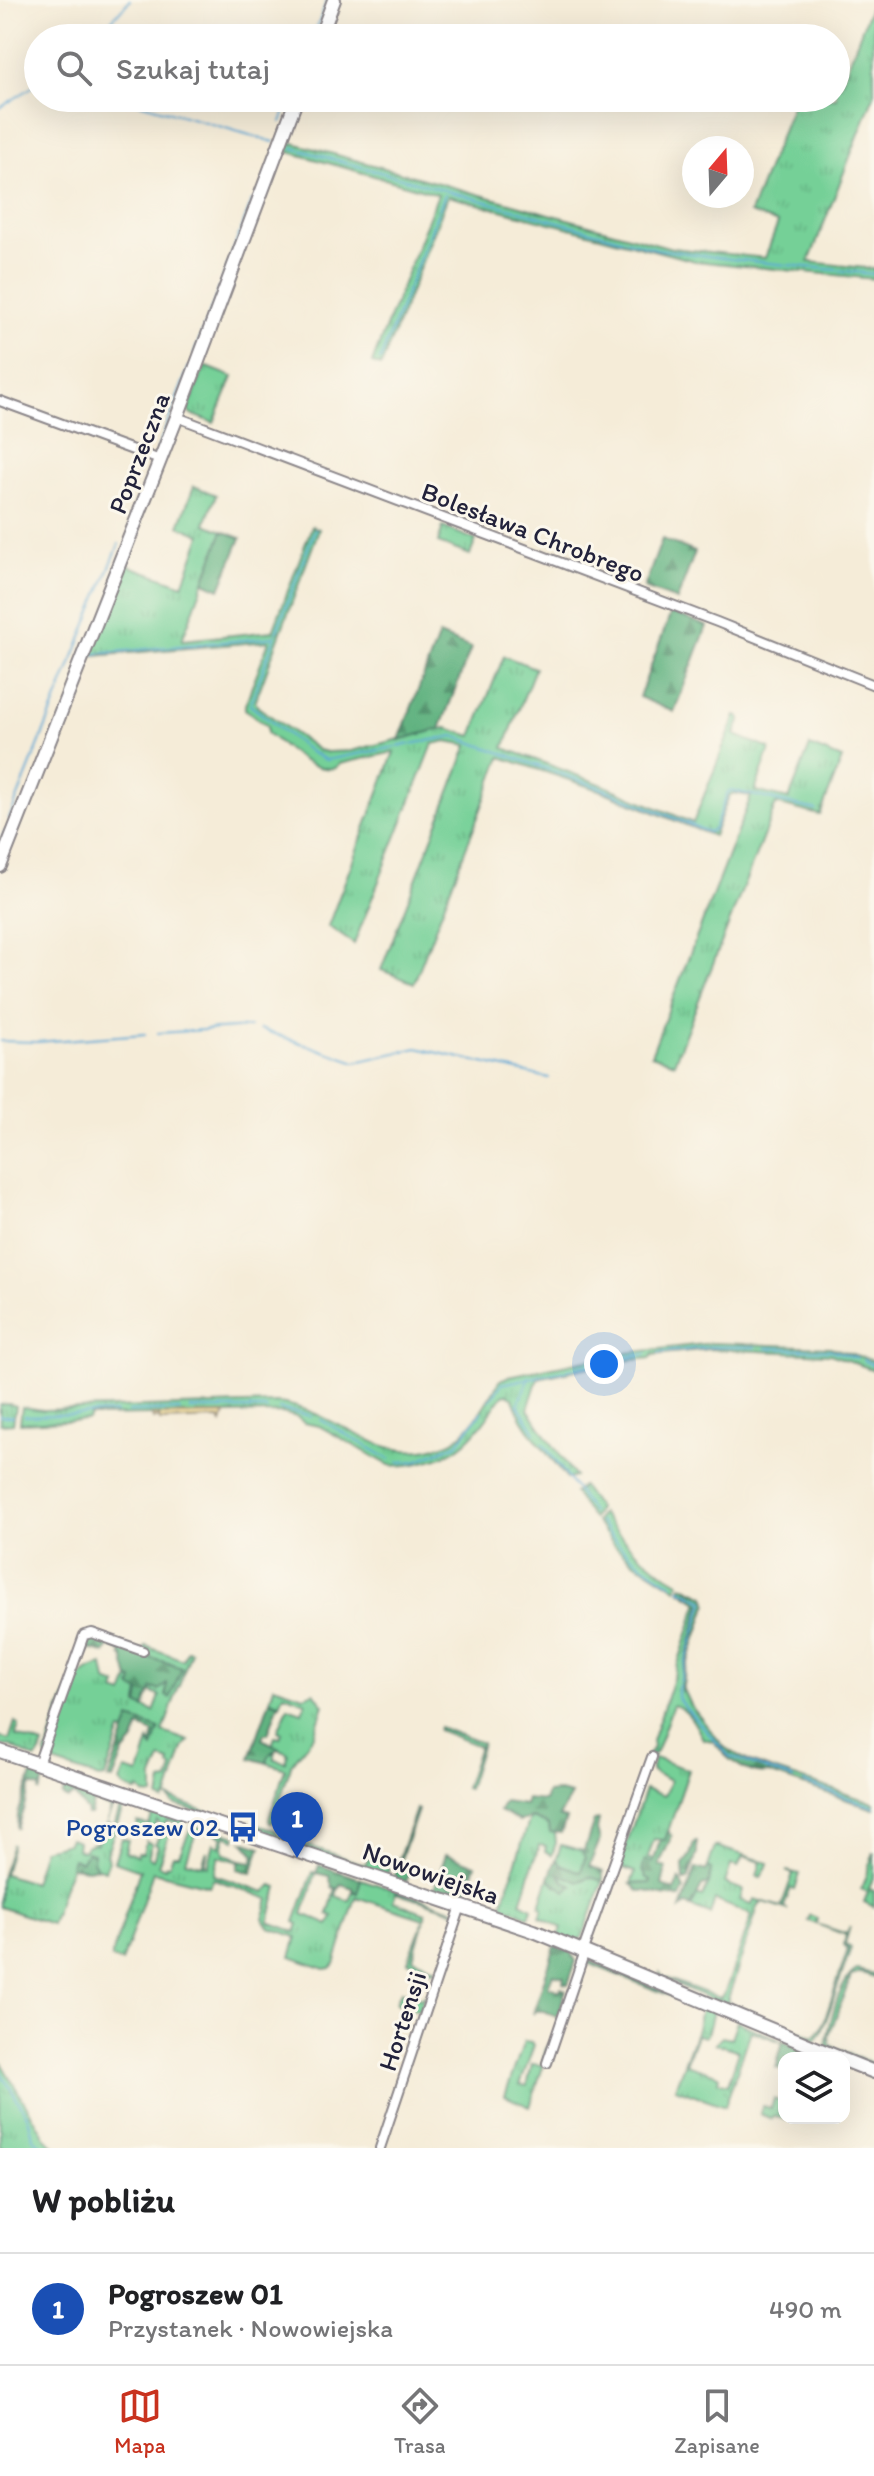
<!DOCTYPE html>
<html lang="pl">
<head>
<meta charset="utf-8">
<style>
	body { margin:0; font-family:Itim,sans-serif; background:#f2f2f2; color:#202124 }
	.controls { position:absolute; right:24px; bottom:24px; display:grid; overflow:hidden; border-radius:16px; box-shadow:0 8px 32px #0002 }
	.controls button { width:72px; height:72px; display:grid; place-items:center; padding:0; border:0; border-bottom:2px solid #e0e0e0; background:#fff; color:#202124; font:40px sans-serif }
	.compass { position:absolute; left:682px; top:136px; width:72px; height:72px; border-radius:50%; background:#fff; box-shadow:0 8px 32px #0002; rotate:19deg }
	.you { position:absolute; left:604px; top:1364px; width:28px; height:28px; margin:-20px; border:6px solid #fff; border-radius:50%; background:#1a73e8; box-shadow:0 0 0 12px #1a73e833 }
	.badge { display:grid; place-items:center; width:52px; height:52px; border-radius:50%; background:#c8321e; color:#fff; font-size:26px; font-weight:700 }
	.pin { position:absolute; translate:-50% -66px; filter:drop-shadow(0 2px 4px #0008) }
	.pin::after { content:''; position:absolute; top:42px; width:28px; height:24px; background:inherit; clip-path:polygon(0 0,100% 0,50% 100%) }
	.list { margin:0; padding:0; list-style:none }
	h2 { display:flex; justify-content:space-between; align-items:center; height:104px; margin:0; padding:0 32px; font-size:34px }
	h2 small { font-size:26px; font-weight:400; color:#757577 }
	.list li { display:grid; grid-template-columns:52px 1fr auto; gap:24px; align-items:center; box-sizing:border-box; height:112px; padding:0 32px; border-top:2px solid #e0e0e0 }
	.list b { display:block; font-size:30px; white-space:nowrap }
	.list p { margin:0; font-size:26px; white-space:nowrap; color:#757577 }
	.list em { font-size:26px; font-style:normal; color:#757577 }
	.icon { flex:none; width:44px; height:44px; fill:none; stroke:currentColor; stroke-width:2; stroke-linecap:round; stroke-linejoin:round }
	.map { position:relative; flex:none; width:874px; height:2148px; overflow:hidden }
	.search { position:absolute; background:#fff; box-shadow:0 8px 32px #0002; left:24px; right:24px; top:24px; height:88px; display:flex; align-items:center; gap:20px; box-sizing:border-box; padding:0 28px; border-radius:44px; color:#757577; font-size:30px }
	.sheet { height:216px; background:#fff }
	nav { display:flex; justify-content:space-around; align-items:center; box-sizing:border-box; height:112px; border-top:2px solid #e0e0e0; background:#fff; font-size:22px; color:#757577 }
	nav a { display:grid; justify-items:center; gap:4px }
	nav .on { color:#c8321e }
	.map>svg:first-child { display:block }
</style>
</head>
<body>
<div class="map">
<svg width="874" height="2148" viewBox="0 0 874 2148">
	<defs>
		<pattern id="grass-tufts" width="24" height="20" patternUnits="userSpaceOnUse" patternTransform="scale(2)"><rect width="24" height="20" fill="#75d097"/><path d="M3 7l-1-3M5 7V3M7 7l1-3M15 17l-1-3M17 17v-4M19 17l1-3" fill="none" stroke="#65b283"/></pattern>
		<pattern id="forest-firs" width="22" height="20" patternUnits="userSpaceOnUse" patternTransform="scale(2)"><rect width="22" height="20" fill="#60b280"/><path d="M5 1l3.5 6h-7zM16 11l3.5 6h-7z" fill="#4f906a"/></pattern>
		<pattern id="sand-dots" width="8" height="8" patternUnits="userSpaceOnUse" patternTransform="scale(2)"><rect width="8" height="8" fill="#eeda9e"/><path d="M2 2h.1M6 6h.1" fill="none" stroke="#ccbb89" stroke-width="1.8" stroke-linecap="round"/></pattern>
	</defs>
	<rect width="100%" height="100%" fill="#fbf7ec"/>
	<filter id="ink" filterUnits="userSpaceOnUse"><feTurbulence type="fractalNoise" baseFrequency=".0125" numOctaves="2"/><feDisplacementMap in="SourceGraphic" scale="16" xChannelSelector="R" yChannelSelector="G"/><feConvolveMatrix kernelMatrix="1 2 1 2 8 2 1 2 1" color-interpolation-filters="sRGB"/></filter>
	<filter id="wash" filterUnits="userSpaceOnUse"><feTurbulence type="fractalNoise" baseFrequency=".006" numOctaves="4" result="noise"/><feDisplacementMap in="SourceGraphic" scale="32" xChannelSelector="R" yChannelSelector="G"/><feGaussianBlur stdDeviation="1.8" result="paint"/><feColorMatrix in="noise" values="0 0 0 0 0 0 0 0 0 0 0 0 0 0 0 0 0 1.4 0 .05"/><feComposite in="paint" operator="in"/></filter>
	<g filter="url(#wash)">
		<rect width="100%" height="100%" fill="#f5ecd8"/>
		<!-- grass -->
		<g fill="url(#grass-tufts)" stroke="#4c7969" stroke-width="2">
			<polygon points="873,0 874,95 809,262 874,269 874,279 695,261 448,196 381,366 372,363 438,194 286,151 290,142 672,248 765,258 778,223 750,213 795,98 836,98 836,85 840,86"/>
			<polygon points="205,366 233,377 214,423 191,414 188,410"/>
			<path d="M194 486 216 495 205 524 223 531 182 640 273 631 312 526 319 529 255 702 258 707 318 750 327 752 351 751 440 729 447 728 472 736 504 656 535 668 504 748 603 785 693 823 736 716 741 718 735 735 770 749 755 791 789 799 810 746 842 759 820 815 776 804 674 1063 651 1055 751 796 733 793 729 796 713 836 602 791 501 757 414 983 381 970 468 745 447 741 433 744 354 944 328 926 394 752 339 764 335 768C308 772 287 748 267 733V726L245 709V705L269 641 92 656 127 565 183 585 201 535 179 526Z"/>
			<polygon points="443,527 476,540 470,555 438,543"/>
			<path d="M713 1343 830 1347 874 1361V1370L830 1354 710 1349 652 1355 651 1358 613 1362 538 1378 528 1409 575 1477 567 1479C551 1457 519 1423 513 1398L507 1394 503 1395C491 1411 478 1433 462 1445 447 1458 408 1468 389 1465L319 1426 304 1423 297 1417 282 1413 90 1416 88 1420 20 1423 22 1407 43 1410 278 1403C337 1410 378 1467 440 1446 445 1444 452 1443 456 1439 475 1426 487 1399 501 1380L509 1376 616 1354Z"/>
			<polygon points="9,1404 16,1406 13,1423 0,1424 0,1405"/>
			<polygon points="582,1486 598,1508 593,1519 574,1493"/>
			<path d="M601 1513C624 1542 647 1564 679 1582L677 1589 634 1562 615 1546 596 1522Z"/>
			<path d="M699 1601 701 1604 680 1683 690 1705 724 1747 721 1750 713 1741 703 1739C696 1726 689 1709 673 1705L656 1752 651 1757 648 1755 653 1747 652 1741Z"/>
			<path d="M146 1646 183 1660 187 1650 191 1651 163 1732 189 1741 183 1748 168 1796 164 1801 159 1799 162 1782 169 1781 173 1768 169 1766 170 1762 161 1759 153 1778V1796L145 1795 139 1789 137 1792 124 1787 120 1782 125 1770 139 1774 149 1741 151 1745 159 1730 130 1720 125 1732 121 1731 105 1777 99 1778 48 1761 46 1754C57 1722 64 1672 103 1665L106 1681 117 1685 115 1692 123 1695 129 1679 133 1680 140 1692 138 1704 154 1712 160 1696 150 1692 151 1687 167 1684 166 1696 170 1698 174 1664 141 1656Z"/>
			<polygon points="274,1686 304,1696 314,1692 324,1705 314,1735 291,1765 273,1823 270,1823 269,1819 285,1769 267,1763 269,1755 276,1751 274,1759 285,1762 288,1753 272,1745 275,1737 280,1738 282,1733 278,1731 288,1707 302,1712 306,1702 284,1694 280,1704 270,1700"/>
			<polygon points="15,1722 19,1725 16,1736 43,1745 40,1754 35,1759 11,1746 0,1746 0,1737 9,1740"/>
			<polygon points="439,1727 482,1743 468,1789 465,1788 479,1746 438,1730"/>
			<polygon points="654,1758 689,1770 665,1840 654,1839 648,1857 654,1859 653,1863 646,1861 646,1874 651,1880 650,1883 631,1884 635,1872 621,1867 621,1861 645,1789 664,1796 670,1781 651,1771"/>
			<polygon points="770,1769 874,1803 874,1809 768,1773"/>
			<polygon points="103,1791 126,1801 137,1803 135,1808 124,1805 106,1855 109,1860 105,1870 89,1865 93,1861 93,1854 81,1862 73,1860 51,1924 0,1907 0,1881 12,1844 4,1874 33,1883 43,1849 68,1843 70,1838 78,1841 77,1849 83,1851 86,1846 97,1842 96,1845 107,1823 114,1826 122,1801 116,1798 107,1821 111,1808 98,1803"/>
			<polygon points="169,1798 216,1815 275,1830 280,1836 365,1865 368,1858 389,1869 387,1875 344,1861 332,1854 330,1856 270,1837 269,1834 255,1832 255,1830 173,1804"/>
			<polygon points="143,1806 184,1820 184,1825 167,1820 163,1827 157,1821 152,1835 144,1834 138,1830 137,1822 149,1825 152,1816 141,1811"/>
			<polygon points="533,1818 549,1825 550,1832 555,1833 556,1843 552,1855 545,1851 546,1846 539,1845 521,1902 532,1908 529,1917 502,1905 529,1821"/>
			<path d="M192 1825 210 1831 196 1832 186 1861 202 1865 207 1851 205 1865 208 1866 214 1843 219 1846 223 1837 216 1833 222 1831 236 1836 235 1840 226 1835 223 1845 224 1853 240 1860V1862L219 1856 214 1875 265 1892 272 1885 278 1887 269 1922 296 1932 299 1924 295 1922 313 1872 316 1873 303 1914 329 1925 333 1916 328 1914 336 1888 338 1889 336 1896 349 1901 353 1891 356 1893 361 1879 455 1910V1912C437 1904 415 1900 396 1893L393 1901 426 1913 413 1958 437 1969 435 1971 408 1961 424 1919 356 1897 335 1964 331 1968 324 1969 291 1957 297 1937 270 1928 263 1919 269 1899 214 1879 209 1886 153 1872 122 1962 111 1958 140 1870 114 1861 122 1838 128 1840 125 1852 137 1856 138 1853H143L146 1841 152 1844 148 1857 153 1859 158 1846 155 1844 163 1829 162 1833 169 1835 158 1865 165 1868 166 1865H169L173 1855H179Z"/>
			<polygon points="561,1845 584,1851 585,1858 581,1872 562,1865 556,1860"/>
			<polygon points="715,1846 769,1863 761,1877 757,1876 761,1862 743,1856 738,1867 731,1865 725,1883 743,1890 740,1900 752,1904 754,1899 781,1907 793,1874 786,1871 800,1874 795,1889 791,1888 784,1907 788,1910 764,1902 759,1904 727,2002 814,2037 822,2028 848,1949 844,1945 846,1935 808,1921 810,1915 817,1918 816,1924 847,1934 850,1926 845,1944 851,1948 822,2032 815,2041 726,2005 721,2000 717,2002 660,1977 660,1973 663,1977 717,1997 720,1998 725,1992 752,1915 715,1900 710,1914 691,1907 697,1895 702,1897 709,1884 711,1869 708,1867"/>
			<polygon points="874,1852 874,1875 869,1889 874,1891 874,1907 864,1902 868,1892 861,1889"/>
			<polygon points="558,1873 578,1882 590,1877 603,1881 583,1936 577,1942 559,1936 562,1928 540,1917 543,1908 540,1906 549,1878 557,1886 572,1886 559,1877"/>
			<polygon points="585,1959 713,2011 707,2035 705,2037 697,2035 686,2064 719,2075 718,2081 728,2084 739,2051 715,2043 722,2036 731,2038 737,2021 783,2042 751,2031 725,2106 675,2088 697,2029 701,2008 585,1962"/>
			<path d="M857 1970 874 1974V1977L862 1973 851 1976 829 2036 830 2045 874 2065V2068L826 2048C828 2029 839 1979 857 1970Z"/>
			<polygon points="401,1991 420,1998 424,1996 419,2011 396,2003"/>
			<polygon points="524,2041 531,2042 534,2045 520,2085 527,2086 532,2064 541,2065 547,2046 549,2048 530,2107 505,2096"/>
			<polygon points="0,2061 45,2137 56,2148 0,2148"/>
			<polygon points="774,2099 781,2102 778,2113 784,2115 784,2118 810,2119 795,2122 773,2116 772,2119 760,2114 763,2106 771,2108"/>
		</g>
		<!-- forest -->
		<g fill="url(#forest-firs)" stroke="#416a5e" stroke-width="2">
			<polygon points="223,531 241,538 220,589 204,582"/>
			<polygon points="662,539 695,552 677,600 644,588"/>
			<polygon points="671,613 707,626 674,712 639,697"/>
			<polygon points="439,635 471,648 440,729 399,740"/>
			<polygon points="682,1585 705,1596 708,1603 685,1671 682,1692 680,1683 701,1604 681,1591"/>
			<polygon points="88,1638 182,1668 170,1698 166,1696 167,1684 159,1690 152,1688 144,1708 138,1704 140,1692 131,1687 133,1680 129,1679 123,1656 121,1656 121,1651 109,1646 105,1653 89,1649 86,1655 83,1653"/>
			<polygon points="270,1700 279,1703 268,1734 264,1734 262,1739 280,1748 269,1755 267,1763 250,1758"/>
			<polygon points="130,1719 159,1729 153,1748 151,1745 154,1733 139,1727 134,1741 123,1754 113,1780 108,1779"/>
			<path d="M724 1747 750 1762 770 1769 768 1773C753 1776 730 1763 721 1750Z"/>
			<polygon points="34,1769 59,1777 59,1782 46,1777 39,1792 40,1788 31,1785 17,1829 18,1814"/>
			<polygon points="68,1782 96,1791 90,1815 86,1815 87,1812 74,1795 68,1799 62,1796"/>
			<polygon points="559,1792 571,1795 559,1817 566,1819 561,1833 550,1832 549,1825 533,1818 519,1821 499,1811 504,1802 525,1805 527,1799 544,1801 547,1793"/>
			<polygon points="416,1809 418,1810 400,1862 412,1867 406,1882 395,1879 394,1872"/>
			<polygon points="599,1820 597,1830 600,1840 589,1866 603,1872 603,1881 590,1877 578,1881 559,1874 564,1881 572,1886 566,1892 549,1878 556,1860 562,1865 581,1872 585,1858 583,1853 594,1821"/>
			<path d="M668 1831 672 1836 659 1865 666 1868 662 1885 674 1890 679 1879 684 1889 680 1898 675 1896C661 1898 649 1889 638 1891L631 1884 650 1883 651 1880 646 1878 642 1871 645 1860 653 1863 660 1840H665Z"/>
			<polygon points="243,1841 261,1847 252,1873 238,1869 240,1860 253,1862 255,1855"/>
			<polygon points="697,1842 697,1853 688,1880 684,1881 683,1865 690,1855 694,1843"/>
			<polygon points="87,1852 93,1854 93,1861 97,1867 88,1869 70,1867 73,1859 81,1862"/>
			<polygon points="446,1854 476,1865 465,1897 457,1900 433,1892"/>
			<polygon points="319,1865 361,1879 357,1893 353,1891 353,1888 341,1884 338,1889 332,1887 329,1876 316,1873"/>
			<polygon points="708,1867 711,1869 709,1884 702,1886 691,1907 686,1905 681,1909 696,1868 706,1871"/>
			<polygon points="555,1946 571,1952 576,1961 568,1984 563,1983 564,1977 553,1974 548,1987 560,1991 561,1988 566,1990 557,2017 545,2011 535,2011 533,2014"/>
			<polygon points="783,2041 818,2058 784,2058 784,2070 776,2068"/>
		</g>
		<!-- sand -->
		<polygon fill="url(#sand-dots)" stroke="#887e6c" stroke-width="2" points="225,1414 222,1423 219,1419 160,1421 159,1417 153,1419 152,1415"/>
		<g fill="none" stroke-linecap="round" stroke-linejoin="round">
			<!-- stream -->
			<g stroke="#5da8d5" stroke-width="2">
				<polyline points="95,38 130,0"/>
				<polyline points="313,38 327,0"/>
				<polyline points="122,98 274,142"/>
				<polyline points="0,108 38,83"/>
				<polyline points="281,122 290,98"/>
				<polyline points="293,148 657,249 721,258 874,274"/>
				<polyline points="194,354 252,201"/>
				<polyline points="380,360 445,194"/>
				<polyline points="158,448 189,367"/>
				<polyline points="275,636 315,529"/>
				<polyline points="93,654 275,637 250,705 310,752 326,760 454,736 601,788 708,832 714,829 728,792 731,790 816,810"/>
				<polyline points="9,819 119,544"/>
				<polyline points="0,845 5,831"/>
				<polyline points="260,1029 356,1062 417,1048 549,1078"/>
				<polyline points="158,1033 250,1027"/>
				<polyline points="0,1041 36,1042 145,1034"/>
				<polyline points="766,1348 831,1350 857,1358"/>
				<polyline points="659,1353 711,1347 756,1347"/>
				<polyline points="863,1360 874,1365"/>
				<polyline points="529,1377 518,1405 535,1432"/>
				<polyline points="489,1401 502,1384 646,1354"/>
				<polyline points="190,1409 267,1409"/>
				<polyline points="279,1409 311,1416"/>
				<polyline points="128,1412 180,1410"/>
				<polyline points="0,1416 13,1416"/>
				<polyline points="25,1416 116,1413"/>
				<polyline points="321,1420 389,1459"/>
				<polyline points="543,1443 592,1512"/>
				<polyline points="398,1462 416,1461 457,1444 482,1411"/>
				<path d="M600 1522C620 1550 644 1567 673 1585"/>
				<polyline points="680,1589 704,1601 678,1689 678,1697 681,1703 729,1756 793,1779"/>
				<polyline points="804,1783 874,1807"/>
				<polyline points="0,2071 28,2117 33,2137 44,2148"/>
			</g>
		</g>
	</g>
	<g filter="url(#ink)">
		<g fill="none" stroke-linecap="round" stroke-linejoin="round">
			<!-- street casing -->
			<g stroke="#8c878a" stroke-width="12">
				<g id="street">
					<polyline points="0,401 160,460"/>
					<polyline points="177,417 717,622 874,685"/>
					<polyline points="38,1764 84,1635 92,1633 143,1651"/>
					<polyline points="583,1950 652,1757"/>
					<polyline points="547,2063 585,1951"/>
					<polyline points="380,2148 461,1906"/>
				</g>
			</g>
			<!-- secondary casing -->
			<g stroke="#8c878a" stroke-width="16">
				<g id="secondary">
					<polyline points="320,38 334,0"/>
					<polyline points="0,866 177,417 297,98"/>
					<polyline points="0,1751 534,1931 840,2058"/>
					<polyline points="844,2060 874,2072"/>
				</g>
			</g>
			<!-- street -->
			<use href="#street" stroke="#fff" stroke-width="8"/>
			<!-- secondary -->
			<use href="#secondary" stroke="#fff" stroke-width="12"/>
		</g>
	</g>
	<!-- icons -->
	<defs>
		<g id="bus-bare" transform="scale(2.4)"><path d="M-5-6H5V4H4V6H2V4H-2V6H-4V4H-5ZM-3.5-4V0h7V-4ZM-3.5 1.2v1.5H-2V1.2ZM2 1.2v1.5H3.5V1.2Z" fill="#1a4fb4" stroke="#fbf7ec" stroke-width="2.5" paint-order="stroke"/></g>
	</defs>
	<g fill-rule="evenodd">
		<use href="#bus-bare" x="243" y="1827"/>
	</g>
	<g text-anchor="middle" stroke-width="6" stroke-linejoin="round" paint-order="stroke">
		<!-- street labels -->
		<g font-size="26" fill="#22223b" stroke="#fbf7ec">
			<text transform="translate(139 453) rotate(-69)" y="9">Poprzeczna</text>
			<text transform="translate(533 532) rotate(21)" y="9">Bolesława Chrobrego</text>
			<text transform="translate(431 1873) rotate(19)" y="9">Nowowiejska</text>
			<text transform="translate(402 2021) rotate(-72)" y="9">Hortensji</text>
		</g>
		<!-- transit labels -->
		<g font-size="26" fill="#164399" stroke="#fbf7ec" text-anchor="end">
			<text x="219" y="1836">Pogroszew 02</text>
		</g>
	</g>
</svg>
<div class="controls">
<button><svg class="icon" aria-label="layers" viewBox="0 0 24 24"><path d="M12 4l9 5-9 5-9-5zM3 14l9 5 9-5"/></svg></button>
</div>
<svg class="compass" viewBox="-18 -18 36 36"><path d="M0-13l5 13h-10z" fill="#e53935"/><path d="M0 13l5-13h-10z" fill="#757577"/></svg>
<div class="you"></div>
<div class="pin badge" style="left:297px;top:1858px;background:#1a4fb4">1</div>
<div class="search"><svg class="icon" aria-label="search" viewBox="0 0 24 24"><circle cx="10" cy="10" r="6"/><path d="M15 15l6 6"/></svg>Szukaj tutaj</div>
</div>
<section class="sheet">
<h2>W pobliżu<small></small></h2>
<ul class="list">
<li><span class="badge" style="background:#1a4fb4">1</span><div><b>Pogroszew 01</b><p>Przystanek · Nowowiejska</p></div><em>490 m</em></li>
</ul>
</section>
<nav>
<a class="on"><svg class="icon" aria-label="map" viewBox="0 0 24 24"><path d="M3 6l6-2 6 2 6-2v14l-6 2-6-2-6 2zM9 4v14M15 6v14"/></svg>Mapa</a>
<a><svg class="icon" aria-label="directions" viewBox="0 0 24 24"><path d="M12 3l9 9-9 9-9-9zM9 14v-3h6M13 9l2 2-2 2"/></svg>Trasa</a>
<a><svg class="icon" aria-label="saved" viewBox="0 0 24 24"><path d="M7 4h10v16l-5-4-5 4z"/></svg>Zapisane</a>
</nav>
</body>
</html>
